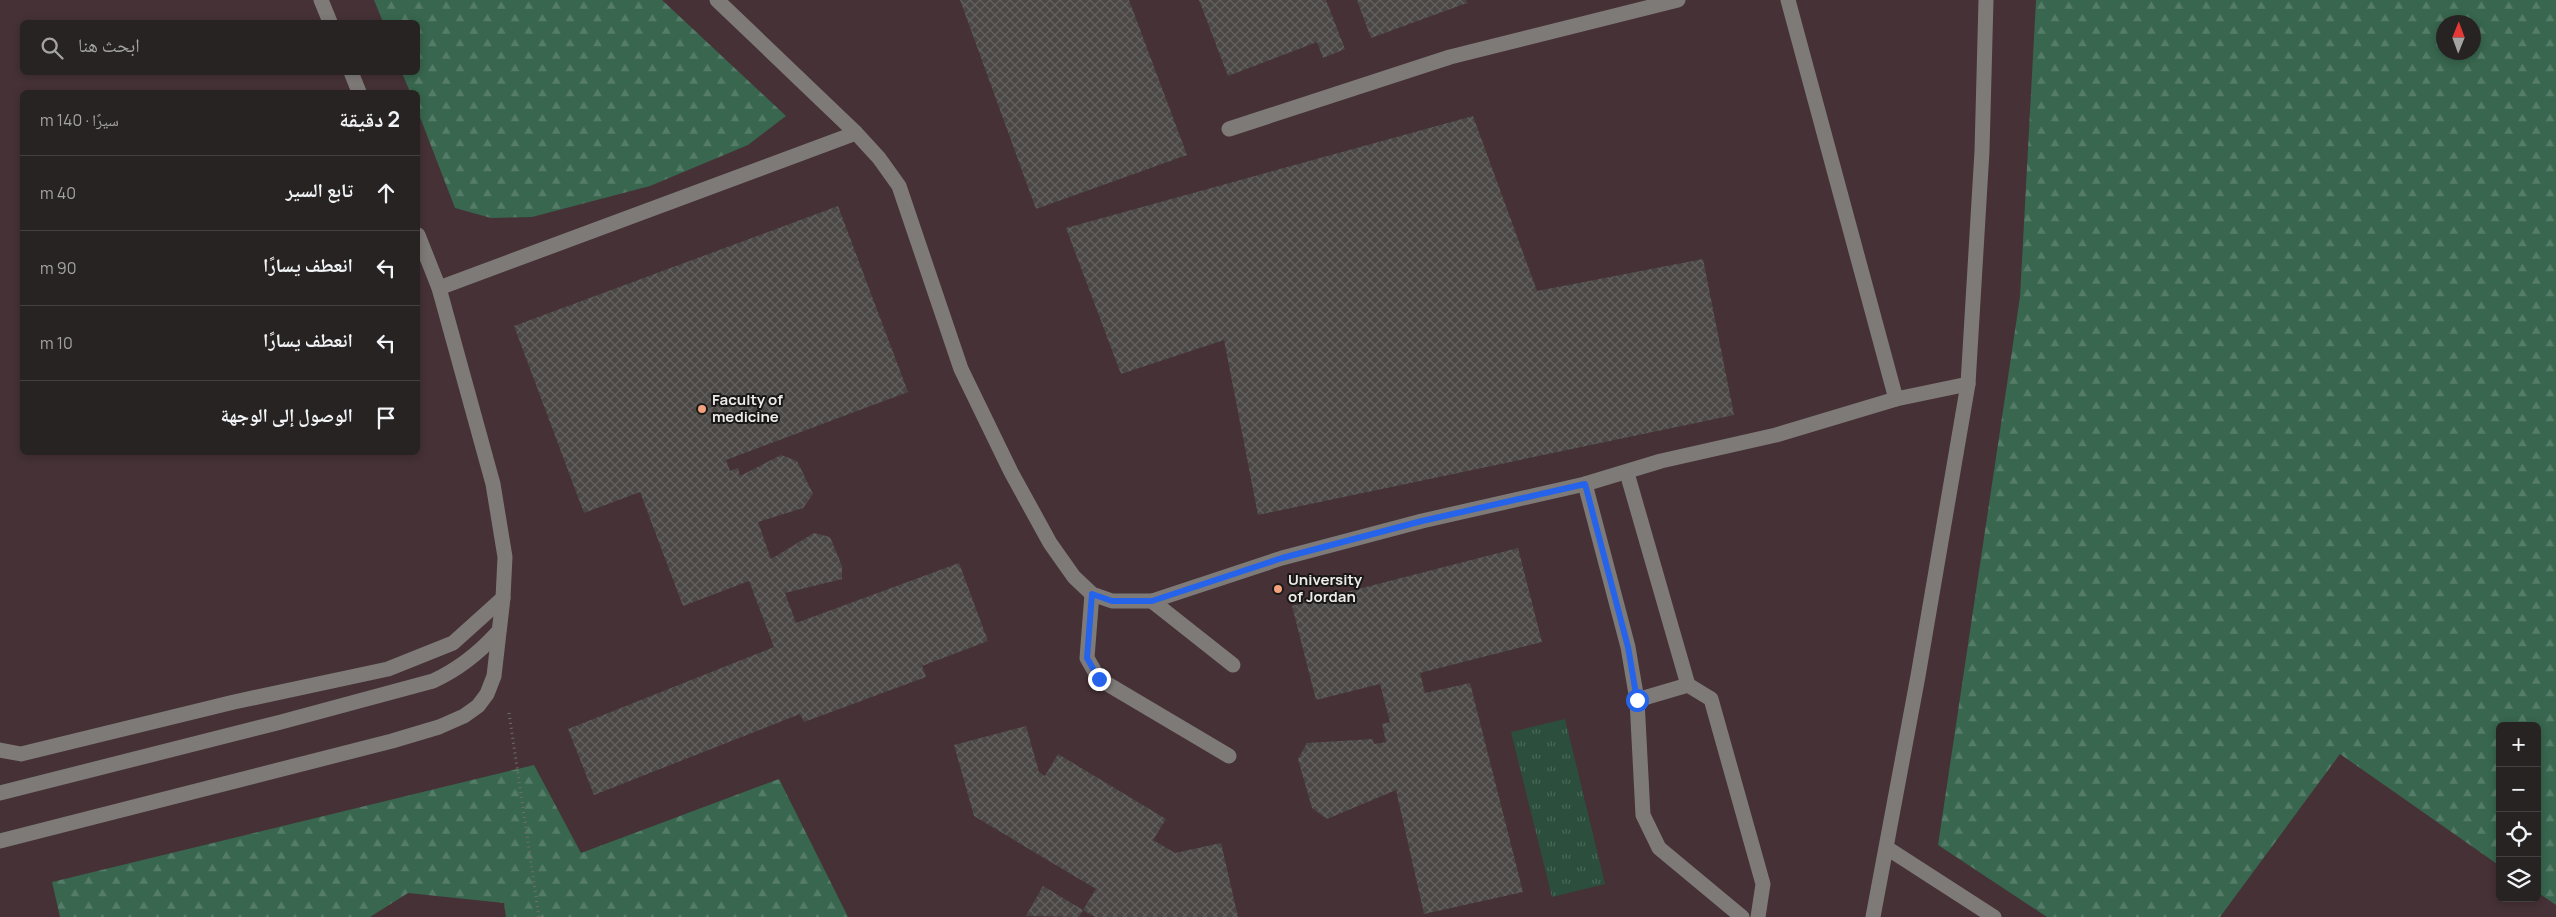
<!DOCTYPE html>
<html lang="ar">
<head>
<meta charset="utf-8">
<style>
	body { margin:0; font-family:Manrope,"Noto Naskh Arabic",sans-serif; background:#2e2b2a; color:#f1f3f6; direction:rtl }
	.controls { position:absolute; right:15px; bottom:15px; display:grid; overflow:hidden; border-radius:8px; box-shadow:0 2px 8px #0003 }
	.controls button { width:45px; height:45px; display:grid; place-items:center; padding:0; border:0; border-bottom:1px solid #424040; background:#262322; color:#f1f3f6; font:25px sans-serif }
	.compass { position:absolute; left:2436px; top:15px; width:45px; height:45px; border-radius:50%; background:#262322; box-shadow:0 2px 8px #0003; rotate:1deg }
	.stop { position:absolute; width:15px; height:15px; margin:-11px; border:4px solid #2563eb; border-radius:50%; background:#fff }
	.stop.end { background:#2563eb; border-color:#fff; box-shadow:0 1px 5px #0008 }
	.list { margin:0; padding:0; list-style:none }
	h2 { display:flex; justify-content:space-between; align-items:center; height:65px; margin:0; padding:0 20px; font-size:21px }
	h2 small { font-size:16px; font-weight:400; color:#a4a4a5 }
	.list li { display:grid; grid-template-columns:32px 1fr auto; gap:15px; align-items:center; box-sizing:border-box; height:75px; padding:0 20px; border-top:1px solid #424040 }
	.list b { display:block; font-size:19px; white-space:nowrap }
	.list em { font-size:16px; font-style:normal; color:#a4a4a5 }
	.icon { flex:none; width:28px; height:28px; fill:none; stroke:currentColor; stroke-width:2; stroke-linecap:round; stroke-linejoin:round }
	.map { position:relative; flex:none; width:2556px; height:917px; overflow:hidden; direction:ltr }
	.search { position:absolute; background:#262322; box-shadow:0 2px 8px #0003; left:20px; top:20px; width:400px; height:55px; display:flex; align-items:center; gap:12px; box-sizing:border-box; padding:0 18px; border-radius:8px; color:#a4a4a5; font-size:19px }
	.panel { position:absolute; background:#262322; box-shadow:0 2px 8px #0003; left:20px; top:90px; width:400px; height:365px; border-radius:8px; direction:rtl }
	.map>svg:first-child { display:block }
</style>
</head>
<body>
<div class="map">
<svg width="2556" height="917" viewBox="0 0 2556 917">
	<defs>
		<pattern id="forest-firs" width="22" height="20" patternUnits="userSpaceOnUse" patternTransform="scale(1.25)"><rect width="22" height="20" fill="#38664e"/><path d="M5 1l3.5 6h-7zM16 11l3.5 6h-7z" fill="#557c68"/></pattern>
		<pattern id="park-tufts" width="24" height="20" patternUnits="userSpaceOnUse" patternTransform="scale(1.25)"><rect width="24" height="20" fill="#2b4f3c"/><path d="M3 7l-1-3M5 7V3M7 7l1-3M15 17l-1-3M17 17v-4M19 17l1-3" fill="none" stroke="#4a6858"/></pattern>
		<pattern id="building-cross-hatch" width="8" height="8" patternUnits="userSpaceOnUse" patternTransform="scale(1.25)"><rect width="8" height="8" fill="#4a4745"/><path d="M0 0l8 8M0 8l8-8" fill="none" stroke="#646260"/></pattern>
	</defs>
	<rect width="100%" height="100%" fill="#322f2e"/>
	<!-- education -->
	<path fill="#453136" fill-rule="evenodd" d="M0 0H2556V917H0ZM22 22H418V72H22ZM2444 22H2474V52H2444ZM22 92H418V452H22ZM2500 726H2537V898H2500Z"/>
	<!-- forest -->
	<g fill="url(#forest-firs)" fill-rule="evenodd">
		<polygon points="374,0 662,0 786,116 748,145 650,186 532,217 491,218 455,208 418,112 418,92 410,92 402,73 418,72 418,22 383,22"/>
		<path d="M2036 0H2556V905L2537 892V726H2500V866L2340 754 2220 917H2047L1938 845 2020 297ZM2474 22V52H2444V22Z"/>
		<polygon points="534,765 581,853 779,779 848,917 506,917 504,903 408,893 370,917 60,917 52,882"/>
	</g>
	<!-- park -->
	<polygon fill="url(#park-tufts)" points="1565,719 1605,884 1552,897 1511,732"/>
	<!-- building -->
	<g fill="url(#building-cross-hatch)">
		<polygon points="960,0 1129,0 1187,155 1036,209"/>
		<polygon points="1199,0 1326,0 1345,49 1323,58 1317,42 1228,76"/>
		<polygon points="1357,0 1466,0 1467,3 1371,38"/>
		<polygon points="1473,116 1537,291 1703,259 1734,415 1258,515 1224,340 1121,374 1066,228"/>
		<polygon points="838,206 908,392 726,460 730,471 738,468 740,476 781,455 797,461 813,494 803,508 758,522 771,559 814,533 830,537 842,566 842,579 785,593 796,623 959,563 988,641 922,666 926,677 804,722 800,714 594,795 568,729 774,647 749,581 683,606 640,492 584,513 514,326"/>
		<polygon points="1518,548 1542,642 1420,673 1425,693 1470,683 1523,892 1424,914 1396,790 1327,819 1312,808 1298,759 1307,743 1373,739 1374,744 1386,742 1382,724 1390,722 1380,684 1316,700 1292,606"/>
		<polygon points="1026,726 1039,772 1045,776 1058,754 1166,819 1153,840 1175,853 1221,843 1238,917 1095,917 1083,910 1079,917 1026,916 1043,886 1083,910 1096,889 974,816 954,745"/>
	</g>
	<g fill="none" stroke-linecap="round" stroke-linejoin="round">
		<!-- path -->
		<polyline stroke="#706e6d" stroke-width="3" stroke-dasharray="1 4" stroke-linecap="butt" points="509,713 539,917"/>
		<!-- minor -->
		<g stroke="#7e7a78" stroke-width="15">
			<polyline points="321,0 330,22"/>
			<polyline points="717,0 856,133 879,158 899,186 961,369 1011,472 1050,543 1074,577 1092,594 1112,601 1152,601 1282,558 1422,521 1585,484 1661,461 1776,435 1896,399 1968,384"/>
			<polyline points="1788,0 1896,399"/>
			<polyline points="351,72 359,92"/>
			<polyline points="1229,129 1450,57 1678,0"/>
			<polyline points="439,288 856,133"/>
			<polyline points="1627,473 1688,685 1711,699 1763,884 1758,917"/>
			<polyline points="1585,484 1628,647 1637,700 1643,815 1659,848 1742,917"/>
			<polyline points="1092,594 1087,658 1099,679 1229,756"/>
			<polyline points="1152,601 1233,665"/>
			<polyline points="1637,700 1688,685"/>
			<polyline points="0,750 21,754 234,702 388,669 453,643 503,598"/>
			<path d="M0 793 281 722 433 681C459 669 478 654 497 633"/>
			<polyline points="0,841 392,741 439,727 464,716 478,706 487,694 494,676 503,598 505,557 493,484 439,288 418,235"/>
			<polyline points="1887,848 1994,917"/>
			<polyline points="1873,917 1918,676 1968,384 1982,151 1986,0"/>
		</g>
	</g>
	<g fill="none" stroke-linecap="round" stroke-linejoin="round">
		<!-- route -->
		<polyline stroke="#2563eb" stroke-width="6" points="1099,679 1087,658 1092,594 1112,601 1152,601 1282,558 1422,521 1585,484 1628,647 1637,700"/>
	</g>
	<!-- markers -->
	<g fill="#f1a17c" stroke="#191817" stroke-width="2">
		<circle cx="702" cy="409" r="5"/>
		<circle cx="1278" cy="589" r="5"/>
	</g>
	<g text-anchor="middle" stroke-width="4" stroke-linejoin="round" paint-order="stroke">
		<!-- poi labels -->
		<g font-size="15" font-weight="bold" fill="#edebea" stroke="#191817" text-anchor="start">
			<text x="712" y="405">Faculty of<tspan x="712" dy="17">medicine</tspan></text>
			<text x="1288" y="585">University<tspan x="1288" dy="17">of Jordan</tspan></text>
		</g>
	</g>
</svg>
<div class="controls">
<button>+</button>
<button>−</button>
<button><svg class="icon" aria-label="locate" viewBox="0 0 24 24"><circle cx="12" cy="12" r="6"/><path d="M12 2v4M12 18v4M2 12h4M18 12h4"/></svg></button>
<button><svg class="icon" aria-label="layers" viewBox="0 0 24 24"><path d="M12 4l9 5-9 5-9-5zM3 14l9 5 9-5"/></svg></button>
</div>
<svg class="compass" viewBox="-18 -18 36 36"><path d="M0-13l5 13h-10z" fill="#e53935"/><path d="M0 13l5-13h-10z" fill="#a4a4a5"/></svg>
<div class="stop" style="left:1637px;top:700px"></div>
<div class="stop end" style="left:1099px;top:679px"></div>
<div class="search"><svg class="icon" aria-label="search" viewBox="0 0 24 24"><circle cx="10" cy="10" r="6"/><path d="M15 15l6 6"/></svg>ابحث هنا</div>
<section class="panel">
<h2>2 دقيقة<small>سيرًا · 140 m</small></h2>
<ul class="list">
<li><svg class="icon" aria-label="ahead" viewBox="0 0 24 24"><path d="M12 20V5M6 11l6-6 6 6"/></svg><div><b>تابع السير</b></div><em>40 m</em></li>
<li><svg class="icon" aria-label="left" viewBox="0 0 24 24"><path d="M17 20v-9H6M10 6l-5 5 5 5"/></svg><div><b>انعطف يسارًا</b></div><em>90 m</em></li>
<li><svg class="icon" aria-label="left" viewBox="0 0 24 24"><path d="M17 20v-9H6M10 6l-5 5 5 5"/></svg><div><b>انعطف يسارًا</b></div><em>10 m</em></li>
<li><svg class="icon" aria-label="arrive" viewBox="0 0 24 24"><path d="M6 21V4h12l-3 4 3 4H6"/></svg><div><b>الوصول إلى الوجهة</b></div></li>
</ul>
</section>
</div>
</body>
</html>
